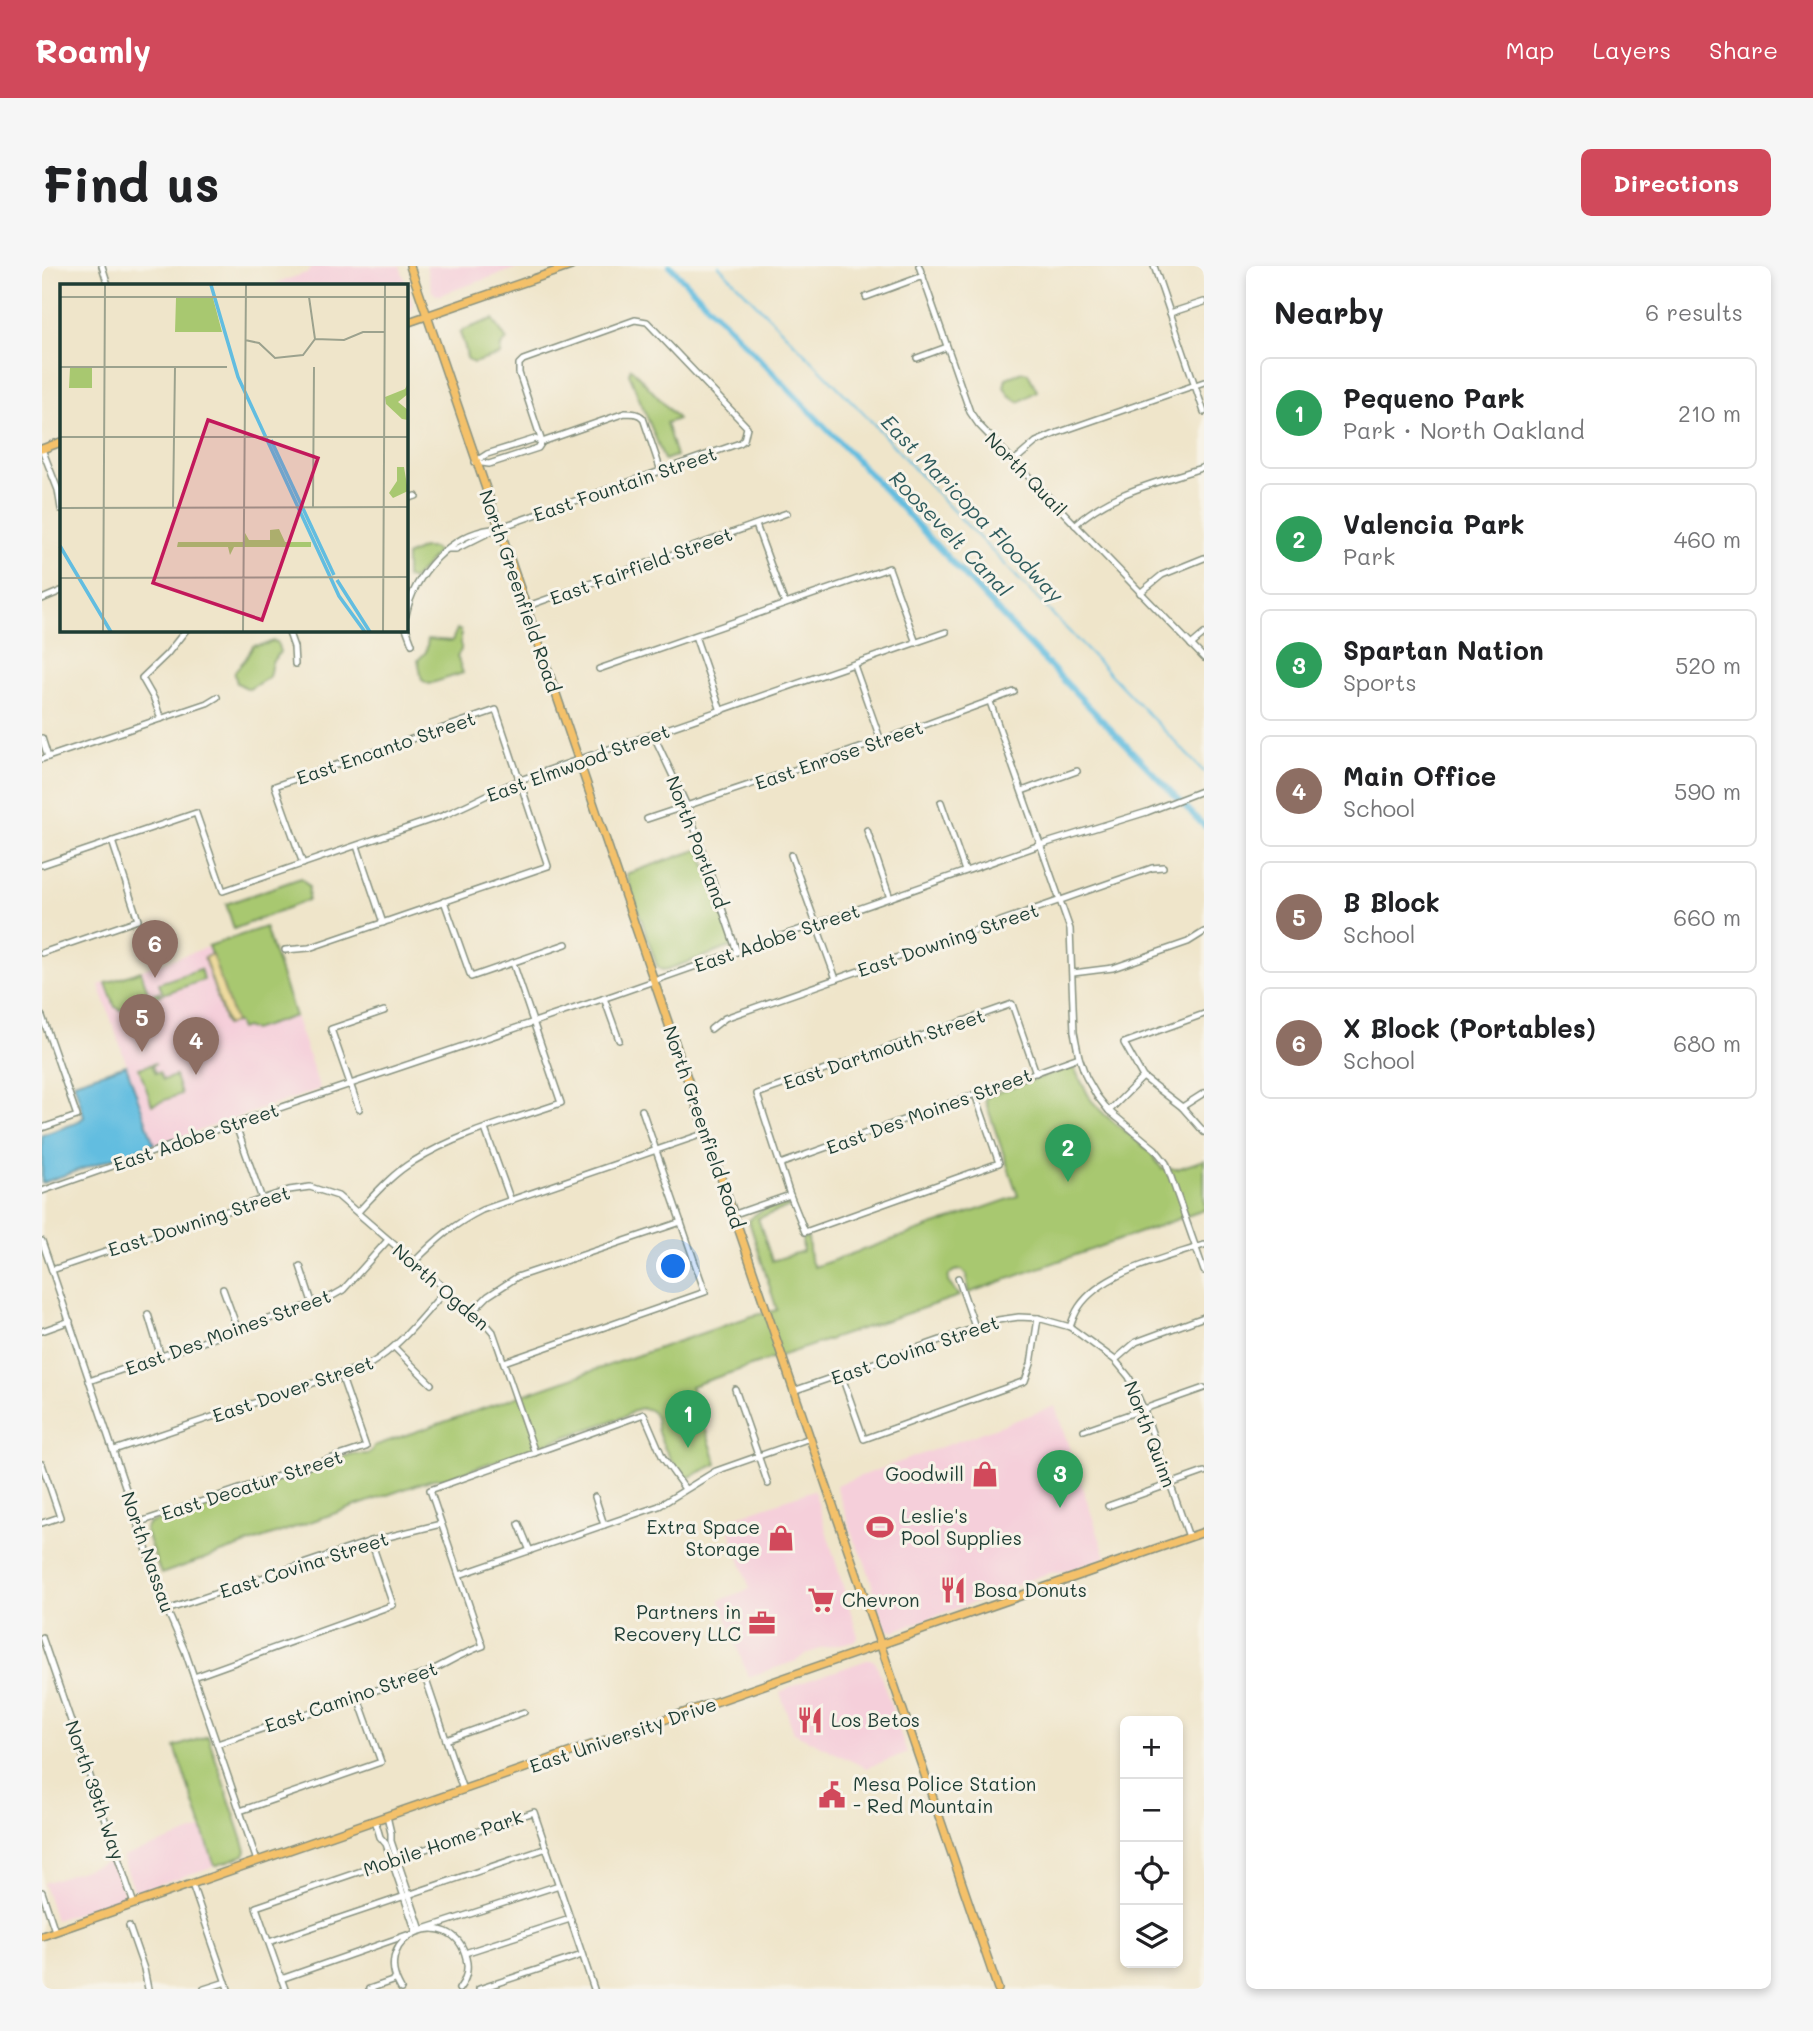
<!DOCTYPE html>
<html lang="en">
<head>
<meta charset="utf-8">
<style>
	body { margin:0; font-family:Mali,sans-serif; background:#f6f6f6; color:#202124 }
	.controls { position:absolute; right:21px; bottom:21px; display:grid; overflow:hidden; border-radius:10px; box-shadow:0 4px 10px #0003 }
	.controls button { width:63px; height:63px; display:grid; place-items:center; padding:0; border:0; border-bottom:2px solid #e0e0e0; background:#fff; color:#202124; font:35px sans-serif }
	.you { position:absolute; left:632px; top:1001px; width:24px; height:24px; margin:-18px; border:5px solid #fff; border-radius:50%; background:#1a73e8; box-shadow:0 0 0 10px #1a73e833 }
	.badge { display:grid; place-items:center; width:46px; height:46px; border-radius:50%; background:#d1495b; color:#fff; font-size:23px; font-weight:700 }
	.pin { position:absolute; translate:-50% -58px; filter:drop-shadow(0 2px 4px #0008) }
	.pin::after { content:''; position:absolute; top:37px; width:24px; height:21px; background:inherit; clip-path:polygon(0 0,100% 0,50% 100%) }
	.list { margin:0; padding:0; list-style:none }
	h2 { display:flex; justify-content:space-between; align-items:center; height:91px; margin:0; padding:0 28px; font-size:30px }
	h2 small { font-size:23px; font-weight:400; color:#757577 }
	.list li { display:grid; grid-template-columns:46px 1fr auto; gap:21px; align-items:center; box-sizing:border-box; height:112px; margin:0 14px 14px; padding:0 14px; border:2px solid #e0e0e0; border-radius:10px }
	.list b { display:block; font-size:26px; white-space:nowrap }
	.list p { margin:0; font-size:23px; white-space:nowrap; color:#757577 }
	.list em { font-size:23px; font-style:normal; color:#757577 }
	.icon { flex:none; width:38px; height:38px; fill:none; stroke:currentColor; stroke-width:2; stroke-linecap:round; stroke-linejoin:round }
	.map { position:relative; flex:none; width:1162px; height:1723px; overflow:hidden; border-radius:10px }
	header { display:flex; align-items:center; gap:42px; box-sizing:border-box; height:98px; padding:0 35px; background:#d1495b; color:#fff }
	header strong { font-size:33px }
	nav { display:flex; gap:38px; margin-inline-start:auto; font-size:24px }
	.intro { display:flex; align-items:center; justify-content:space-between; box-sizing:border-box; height:168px; padding:0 42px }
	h1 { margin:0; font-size:49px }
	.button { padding:18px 32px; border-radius:10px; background:#d1495b; color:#fff; font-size:24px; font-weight:700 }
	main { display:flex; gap:42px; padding:0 42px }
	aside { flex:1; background:#fff; border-radius:10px; box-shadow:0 4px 10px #0003 }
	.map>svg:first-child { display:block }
</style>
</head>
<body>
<header>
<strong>Roamly</strong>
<nav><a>Map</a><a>Layers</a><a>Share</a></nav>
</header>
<div class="intro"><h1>Find us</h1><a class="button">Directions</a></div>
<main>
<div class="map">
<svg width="1162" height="1723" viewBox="0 0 1162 1723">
	<rect width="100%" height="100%" fill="#f7f3e8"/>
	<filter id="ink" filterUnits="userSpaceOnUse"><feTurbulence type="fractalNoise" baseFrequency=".0143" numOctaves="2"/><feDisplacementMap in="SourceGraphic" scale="14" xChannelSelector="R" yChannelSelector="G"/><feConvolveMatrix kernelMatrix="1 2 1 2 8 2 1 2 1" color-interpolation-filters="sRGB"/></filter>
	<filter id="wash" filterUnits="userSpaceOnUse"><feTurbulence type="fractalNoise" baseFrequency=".00686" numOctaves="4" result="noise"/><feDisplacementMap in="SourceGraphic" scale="28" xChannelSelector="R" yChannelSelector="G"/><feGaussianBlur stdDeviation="1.57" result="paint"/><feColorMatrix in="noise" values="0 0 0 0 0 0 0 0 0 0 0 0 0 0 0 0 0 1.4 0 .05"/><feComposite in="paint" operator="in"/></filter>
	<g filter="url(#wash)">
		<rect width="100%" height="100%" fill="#efe5ca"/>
		<!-- built -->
		<g fill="#f5cfda">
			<polygon points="270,0 358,0 371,38 369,45 364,48 364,19 232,19 234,17 267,6"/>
			<polygon points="384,0 481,0 398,29 394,29 390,25"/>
			<polygon points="223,661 278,823 113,880 57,719"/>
			<polygon points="1013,1140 1064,1291 1030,1303 1004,1308 967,1322 950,1330 852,1365 844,1364 832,1331 829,1314 821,1291 813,1277 794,1219"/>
			<polygon points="772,1224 816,1370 812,1375 781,1382 764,1388 754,1395 706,1411 678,1334 708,1323 684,1254"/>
			<polygon points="825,1394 831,1394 835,1399 865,1487 824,1502 752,1467 738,1427 753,1419"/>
			<polygon points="160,1563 173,1600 93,1626 80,1591"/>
			<polygon points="70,1594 82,1627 80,1632 13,1654 1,1617"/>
		</g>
		<!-- green -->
		<g fill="#a8c870" stroke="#648252" stroke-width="2">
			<polygon points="451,53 465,74 459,80 458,89 431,97 425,92 423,81 418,67 421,64"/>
			<path d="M589 102 636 153 624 157 634 190 622 194C612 165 598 137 587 107Z"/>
			<polygon points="980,106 986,107 995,125 977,136 968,130 962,121 964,112"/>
			<polygon points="381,282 391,282 396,286 371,314 364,311 364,290"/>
			<polygon points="415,363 419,365 419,384 415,390 421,407 387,418 380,414 376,394 384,386 386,373 410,375"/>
			<path d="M231 375 235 376 238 386 230 396 227 411 207 423 195 417C191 403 192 406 201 396 205 392 208 385 211 380L224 378Z"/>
			<polygon points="658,583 692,680 626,703 620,704 615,700 584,608"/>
			<polygon points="259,612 267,620 266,634 192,663 184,638"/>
			<polygon points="223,661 253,750 211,764 203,761 198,763 195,756 184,759 162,691 169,688 166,680"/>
			<polygon points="158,703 162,714 121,728 117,717"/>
			<polygon points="99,705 107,729 117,726 119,729 86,741 82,745 73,741 64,717"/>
			<polygon points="114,797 110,800 114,807 117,806 121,814 133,810 139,828 110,839 97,802"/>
			<path d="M1029 801 1033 804 1049 834 1062 848 1108 886 1120 903H1135L1162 894V944L926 1027 925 1009 919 1004 912 1005 907 1009 906 1016 917 1030 649 1120 675 1198 643 1213C632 1199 621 1183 616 1166 614 1158 616 1150 609 1145 600 1139 592 1144 584 1150L404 1212 391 1213 119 1308 103 1264 105 1259 108 1257 310 1188C319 1186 328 1193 332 1180L710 1050 735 1044 707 955C712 945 735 937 745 939L747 941 716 952 730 995 761 985 760 971 766 972 768 993 772 1001 976 930 943 834 947 829Z"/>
			<polygon points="166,1470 204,1584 202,1589 173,1600 133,1481"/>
		</g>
		<!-- sand -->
		<polygon fill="#eeda9e" stroke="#868c69" stroke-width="2" points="170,688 193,756 185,759 162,691"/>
		<!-- water -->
		<polygon fill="#62bde0" stroke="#407d8a" stroke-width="2" points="84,799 112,878 0,917 0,869 34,857 42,851 32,816"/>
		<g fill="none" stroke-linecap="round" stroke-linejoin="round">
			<!-- stream -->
			<polyline stroke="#62bde0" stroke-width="2" points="677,0 831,157 897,230 1162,506"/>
			<!-- canal -->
			<polyline stroke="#62bde0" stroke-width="6" points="628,0 810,189 980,371 1162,560"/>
		</g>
	</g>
	<g filter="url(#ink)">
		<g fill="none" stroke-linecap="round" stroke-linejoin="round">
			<!-- minor casing -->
			<g stroke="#87917f" stroke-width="8">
				<g id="minor">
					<polyline points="60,0 66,19"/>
					<polyline points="877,0 928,146 937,159 1162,392"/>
					<polyline points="1112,0 1162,146"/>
					<polyline points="824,31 881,10"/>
					<polyline points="1128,47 1162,36"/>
					<polyline points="875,92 905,81"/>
					<polyline points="0,183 16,224 19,243"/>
					<polyline points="434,195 445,188 493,173 500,176"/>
					<polyline points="972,195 994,176 1015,167 1162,116"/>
					<path d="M433 196 447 198 496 182 500 176 583 147C590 147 596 147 601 152L619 205"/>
					<polyline points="364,233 374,230"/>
					<polyline points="714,259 743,338"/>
					<path d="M1033 259C1068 226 1118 216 1162 201"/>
					<polyline points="406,283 414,283 456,262 698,177 702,174 705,161 605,56 593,54 481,94 477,98 477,107 500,176"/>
					<polyline points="1098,327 1120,309 1162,292"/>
					<polyline points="0,333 19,325"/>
					<polyline points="483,341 745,247"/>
					<path d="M364 349C372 308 409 268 450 263"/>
					<polyline points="364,362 370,378"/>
					<polyline points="246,364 252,381 253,398"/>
					<polyline points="653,370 679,445"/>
					<polyline points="1149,379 1162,368"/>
					<polyline points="812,399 839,475"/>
					<polyline points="557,403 847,302 874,377"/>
					<polyline points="948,436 1028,663 1032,766 1037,791 1044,811 1055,830 1067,845 1113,883 1124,897 1162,1005"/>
					<polyline points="119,453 112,433 100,412 125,388 144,364"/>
					<polyline points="611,468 645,540 695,686"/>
					<polyline points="0,472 6,491"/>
					<polyline points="0,493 165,437 175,431"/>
					<polyline points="980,525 1035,505"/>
					<polyline points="899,536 923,605"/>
					<polyline points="605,553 839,475 972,426"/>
					<polyline points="825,564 848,632"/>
					<polyline points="315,580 341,657"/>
					<polyline points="749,589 794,713"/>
					<path d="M0 599 154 547 181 625 400 550C427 539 451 525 478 514L904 366"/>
					<polyline points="402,635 429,711 524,678"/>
					<polyline points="243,684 267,682 506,600 454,444 233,520 261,598"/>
					<polyline points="0,687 96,654 70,575"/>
					<polyline points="1031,707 1071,702 1146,676 1162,666"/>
					<polyline points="562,732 577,774"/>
					<polyline points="1162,748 1082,777 1101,811 1140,841 1162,866"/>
					<polyline points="0,750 35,850 0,862"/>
					<polyline points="669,763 683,752 1110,602 1121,601"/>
					<polyline points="933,828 957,897 763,966 748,929 715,828 970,738 994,807"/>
					<polyline points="1140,841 1162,827"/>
					<polyline points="317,843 289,763 342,745"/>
					<polyline points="1067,845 1101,811"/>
					<polyline points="193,857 220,933"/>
					<polyline points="443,863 469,935"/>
					<polyline points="738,898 1037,791"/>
					<polyline points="0,925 193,857 572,729 998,579 1105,546 1162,524"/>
					<path d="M316 946C333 928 350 908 372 895 417 867 470 854 519 837L471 697"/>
					<polyline points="693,948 748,929"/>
					<polyline points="0,975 125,1344 143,1385 215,1595"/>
					<path d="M373 995C395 973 412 958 440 944L664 867"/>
					<polyline points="258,1000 271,1039"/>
					<polyline points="10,1004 247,924 268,921 296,930 444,1058 451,1066 493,1187"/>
					<polyline points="916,1012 933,1061"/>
					<polyline points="181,1023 196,1064"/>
					<polyline points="430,1046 446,1030 475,1011 639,956"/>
					<polyline points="106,1048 119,1091"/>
					<path d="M1028 1061C1030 1055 1033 1047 1037 1041 1060 1006 1124 992 1162 979"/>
					<polyline points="0,1065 28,1055"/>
					<polyline points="352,1081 389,1118"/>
					<polyline points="1073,1094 1094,1076 1162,1051"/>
					<polyline points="462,1096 663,1026 600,844"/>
					<polyline points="799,1108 822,1173 983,1115 989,1098 996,1052 1028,1061 1073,1094 1087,1111 1102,1144 1147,1271"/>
					<polyline points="47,1115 285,1033 301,1024 346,974"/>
					<polyline points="693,1123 726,1218"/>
					<polyline points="751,1125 956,1054 977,1051 996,1052"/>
					<polyline points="1042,1164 1162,1122"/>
					<path d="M72 1184 328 1098C359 1080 381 1049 405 1023"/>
					<polyline points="0,1198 18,1251 0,1257"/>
					<polyline points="553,1231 562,1259"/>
					<polyline points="1066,1240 1162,1206"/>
					<polyline points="95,1257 324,1181 299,1109"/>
					<polyline points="477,1258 488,1285"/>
					<polyline points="417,1309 617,1240 674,1205 768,1172"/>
					<polyline points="125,1344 329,1275 399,1258"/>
					<polyline points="0,1371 92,1638"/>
					<polyline points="382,1408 421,1524"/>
					<polyline points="152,1411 351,1339 329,1275"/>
					<polyline points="404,1474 482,1446"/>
					<path d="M175 1478 382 1408C402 1399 420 1387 441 1380L388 1224 602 1148 621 1192 643 1223"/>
					<polyline points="198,1545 339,1496 315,1429"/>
					<polyline points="345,1550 349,1567 349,1575 379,1664 517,1619"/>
					<polyline points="333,1554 338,1571 344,1578 374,1666"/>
					<polyline points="150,1618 186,1723"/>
					<polyline points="0,1626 13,1665"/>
					<polyline points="87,1660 102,1703 106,1723"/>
					<polyline points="227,1676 505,1582"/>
					<polyline points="423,1687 528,1653"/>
					<polyline points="239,1713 365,1669"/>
					<polyline points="162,1723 184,1716"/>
					<polyline points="243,1723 214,1641 492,1546 552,1723"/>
					<polyline points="327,1723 353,1714"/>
					<path d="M359 1723C326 1668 412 1637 424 1692 427 1703 424 1714 417 1723"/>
					<polyline points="437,1723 540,1689"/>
				</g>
			</g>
			<!-- major casing -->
			<g stroke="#87917f" stroke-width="10">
				<g id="major">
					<polyline points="368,0 956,1723"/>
					<polyline points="364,57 529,0"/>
					<polyline points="0,183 19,176"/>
					<polyline points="0,1670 1162,1266"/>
				</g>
			</g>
			<!-- minor -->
			<use href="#minor" stroke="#fff" stroke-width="5"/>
			<!-- major -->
			<use href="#major" stroke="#f4c16a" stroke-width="7"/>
		</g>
	</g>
	<!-- icons -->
	<defs>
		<g id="shop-bare" transform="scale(2.1)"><path d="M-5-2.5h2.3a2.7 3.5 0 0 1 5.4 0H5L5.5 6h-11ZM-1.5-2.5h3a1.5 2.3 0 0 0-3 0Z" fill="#d1495b" stroke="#f7f3e8" stroke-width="2.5" paint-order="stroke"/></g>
		<g id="stadium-bare" transform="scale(2.1)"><path d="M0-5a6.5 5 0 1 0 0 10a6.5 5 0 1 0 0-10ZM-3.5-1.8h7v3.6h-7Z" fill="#d1495b" stroke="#f7f3e8" stroke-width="2.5" paint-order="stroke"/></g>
		<g id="restaurant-bare" transform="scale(2.1)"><path d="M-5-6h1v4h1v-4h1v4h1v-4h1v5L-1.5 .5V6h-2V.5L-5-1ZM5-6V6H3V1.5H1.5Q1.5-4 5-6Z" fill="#d1495b" stroke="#f7f3e8" stroke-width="2.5" paint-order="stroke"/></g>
		<g id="supermarket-bare" transform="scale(2.1)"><path d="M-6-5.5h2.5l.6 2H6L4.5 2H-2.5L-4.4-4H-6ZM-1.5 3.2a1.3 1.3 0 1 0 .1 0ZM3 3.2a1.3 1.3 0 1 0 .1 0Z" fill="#d1495b" stroke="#f7f3e8" stroke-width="2.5" paint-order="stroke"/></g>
		<g id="office-bare" transform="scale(2.1)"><path d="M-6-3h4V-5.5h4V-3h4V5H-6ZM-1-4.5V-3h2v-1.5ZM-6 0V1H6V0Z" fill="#d1495b" stroke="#f7f3e8" stroke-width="2.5" paint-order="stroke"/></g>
		<g id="civic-bare" transform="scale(2.1)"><path d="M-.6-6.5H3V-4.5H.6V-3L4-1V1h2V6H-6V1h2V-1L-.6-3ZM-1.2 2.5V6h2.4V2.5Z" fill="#d1495b" stroke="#f7f3e8" stroke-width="2.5" paint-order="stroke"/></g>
	</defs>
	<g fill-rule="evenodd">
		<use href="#shop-bare" x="943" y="1208"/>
		<use href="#stadium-bare" x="838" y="1261"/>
		<use href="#shop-bare" x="739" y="1272"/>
		<use href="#restaurant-bare" x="911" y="1324"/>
		<use href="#supermarket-bare" x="779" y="1334"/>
		<use href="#office-bare" x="720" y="1357"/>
		<use href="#restaurant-bare" x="768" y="1454"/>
		<use href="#civic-bare" x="790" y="1529"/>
	</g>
	<g text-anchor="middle" stroke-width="6" stroke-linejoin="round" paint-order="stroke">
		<!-- street labels -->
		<g font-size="19" fill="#1f3d34" stroke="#f7f3e8">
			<text transform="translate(984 208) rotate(46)" y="7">North Quail</text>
			<text transform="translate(583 218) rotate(-19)" y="7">East Fountain Street</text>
			<text transform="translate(599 300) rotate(-20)" y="7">East Fairfield Street</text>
			<text transform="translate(478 325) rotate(71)" y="7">North Greenfield Road</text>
			<text transform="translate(344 482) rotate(-19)" y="7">East Encanto Street</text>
			<text transform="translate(797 489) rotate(-19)" y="7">East Enrose Street</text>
			<text transform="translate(536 497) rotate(-20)" y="7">East Elmwood Street</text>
			<text transform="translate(655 576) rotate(69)" y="7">North Portland</text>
			<text transform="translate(735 672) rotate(-19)" y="7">East Adobe Street</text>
			<text transform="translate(906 674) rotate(-19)" y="7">East Downing Street</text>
			<text transform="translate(842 783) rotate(-19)" y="7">East Dartmouth Street</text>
			<text transform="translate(887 845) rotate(-20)" y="7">East Des Moines Street</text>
			<text transform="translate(662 861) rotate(71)" y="7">North Greenfield Road</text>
			<text transform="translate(154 871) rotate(-19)" y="7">East Adobe Street</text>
			<text transform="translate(157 955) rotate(-18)" y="7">East Downing Street</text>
			<text transform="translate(399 1021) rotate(41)" y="7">North Ogden</text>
			<text transform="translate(186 1066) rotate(-20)" y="7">East Des Moines Street</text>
			<text transform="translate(873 1084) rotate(-19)" y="7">East Covina Street</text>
			<text transform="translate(251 1123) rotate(-19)" y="7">East Dover Street</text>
			<text transform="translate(1108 1168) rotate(69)" y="7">North Quinn</text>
			<text transform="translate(210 1219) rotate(-18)" y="7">East Decatur Street</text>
			<text transform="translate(106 1286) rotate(71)" y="7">North Nassau</text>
			<text transform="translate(262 1299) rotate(-18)" y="7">East Covina Street</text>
			<text transform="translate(309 1431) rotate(-19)" y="7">East Camino Street</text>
			<text transform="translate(581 1469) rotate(-19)" y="7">East University Drive</text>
			<text transform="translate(53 1524) rotate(71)" y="7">North 39th Way</text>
			<text transform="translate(401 1577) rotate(-19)" y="7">Mobile Home Park</text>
		</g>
		<!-- poi labels -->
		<g font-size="19" fill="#1f3d34" stroke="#f7f3e8" text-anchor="start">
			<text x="922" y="1215" text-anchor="end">Goodwill</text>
			<text x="859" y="1257">Leslie's<tspan x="859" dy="22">Pool Supplies</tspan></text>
			<text x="718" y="1268" text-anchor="end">Extra Space<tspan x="718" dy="22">Storage</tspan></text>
			<text x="932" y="1331">Bosa Donuts</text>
			<text x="800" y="1341">Chevron</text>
			<text x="699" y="1353" text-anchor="end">Partners in<tspan x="699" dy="22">Recovery LLC</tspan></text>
			<text x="789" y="1461">Los Betos</text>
			<text x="811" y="1525">Mesa Police Station<tspan x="811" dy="22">- Red Mountain</tspan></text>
		</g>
		<!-- water labels -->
		<g font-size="21" font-style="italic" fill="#305d5f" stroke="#f7f3e8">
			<text transform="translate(930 243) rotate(46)" y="7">East Maricopa Floodway</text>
			<text transform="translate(908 268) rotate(46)" y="7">Roosevelt Canal</text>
		</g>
	</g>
	<!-- overview -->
	<g transform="translate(18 18)">
		<rect width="348" height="348" fill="#efe5ca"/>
		<path d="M116 14H153L162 48H115ZM10 84H32V104H9ZM348 99V110L338 118 348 126V136L342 135 326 120 325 113 345 105ZM337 183H344L348 207 333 214 329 209 337 197ZM219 245 225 258H251V263H174L170 271 168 263H117L118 258H184L185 249 189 256H210V246Z" fill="#a8c870"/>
		<path fill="none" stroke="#62bde0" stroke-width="3.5" d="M151 1 178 93 279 312 305 348M211 156 274 291M0 262 51 348M277 296 310 348"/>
		<path fill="none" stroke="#9ca28e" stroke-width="2" d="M0 13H349M255 55 284 56 303 48H324M185 56 199 59 215 74 243 71 255 55 249 13M0 83H167M0 153H349M113 223 115 83M253 223 254 83M0 224 349 223M0 294 349 293M43 348 45 1M183 348 186 1M323 348 325 1"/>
		<path fill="#c2185b" fill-opacity="0.15" stroke="#c2185b" stroke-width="3.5" d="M148 136 258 174 202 336 93 299Z"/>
		<rect width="348" height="348" fill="none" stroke="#1f3d34" stroke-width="3.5"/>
	</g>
</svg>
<div class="controls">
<button>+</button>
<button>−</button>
<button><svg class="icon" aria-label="locate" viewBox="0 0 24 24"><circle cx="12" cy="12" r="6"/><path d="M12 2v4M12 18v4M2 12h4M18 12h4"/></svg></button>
<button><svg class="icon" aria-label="layers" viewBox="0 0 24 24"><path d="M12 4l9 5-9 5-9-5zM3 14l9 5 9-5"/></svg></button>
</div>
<div class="you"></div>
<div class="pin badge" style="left:646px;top:1182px;background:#2e9e5b">1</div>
<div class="pin badge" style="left:1026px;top:916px;background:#2e9e5b">2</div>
<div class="pin badge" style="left:1018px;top:1242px;background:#2e9e5b">3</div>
<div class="pin badge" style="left:154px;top:809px;background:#8d6e63">4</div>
<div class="pin badge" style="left:100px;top:786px;background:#8d6e63">5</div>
<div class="pin badge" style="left:113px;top:712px;background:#8d6e63">6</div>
</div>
<aside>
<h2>Nearby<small>6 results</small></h2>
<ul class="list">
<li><span class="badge" style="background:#2e9e5b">1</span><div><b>Pequeno Park</b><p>Park · North Oakland</p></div><em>210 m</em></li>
<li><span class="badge" style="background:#2e9e5b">2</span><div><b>Valencia Park</b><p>Park</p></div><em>460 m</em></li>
<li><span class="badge" style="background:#2e9e5b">3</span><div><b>Spartan Nation</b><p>Sports</p></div><em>520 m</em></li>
<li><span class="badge" style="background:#8d6e63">4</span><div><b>Main Office</b><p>School</p></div><em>590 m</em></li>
<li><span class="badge" style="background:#8d6e63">5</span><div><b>B Block</b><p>School</p></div><em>660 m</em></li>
<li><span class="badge" style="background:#8d6e63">6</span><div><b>X Block (Portables)</b><p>School</p></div><em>680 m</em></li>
</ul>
</aside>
</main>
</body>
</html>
